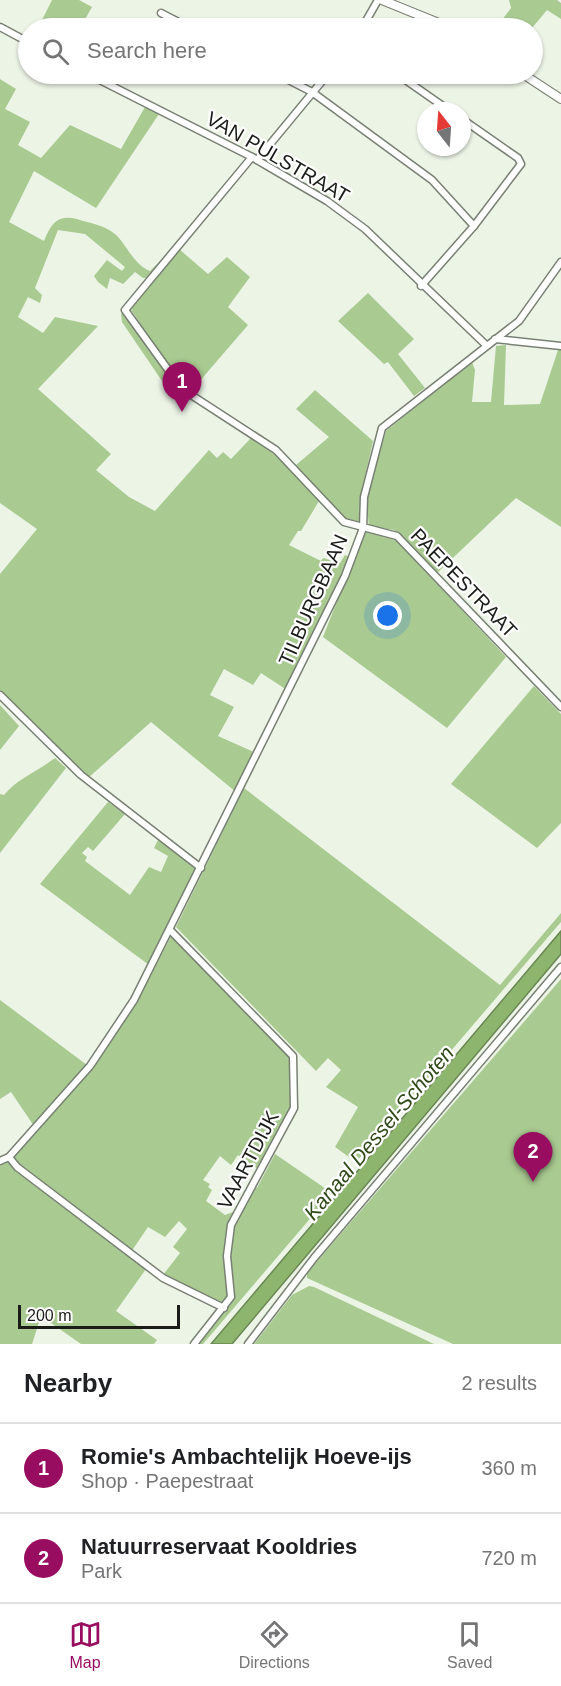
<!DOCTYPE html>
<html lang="en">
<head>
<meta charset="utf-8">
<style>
	body { margin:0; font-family:Helvetica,sans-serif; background:#f6f6f6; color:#202124 }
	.compass { position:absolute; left:417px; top:102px; width:54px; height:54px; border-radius:50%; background:#fff; box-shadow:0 2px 4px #0004; rotate:343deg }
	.scale { position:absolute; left:18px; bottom:15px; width:162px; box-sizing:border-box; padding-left:6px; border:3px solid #1a1d18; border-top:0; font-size:16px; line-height:21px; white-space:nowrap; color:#1a1d18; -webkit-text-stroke:4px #fff; paint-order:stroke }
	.you { position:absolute; left:388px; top:616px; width:21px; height:21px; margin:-15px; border:4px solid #fff; border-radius:50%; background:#1a73e8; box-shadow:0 0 0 9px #1a73e833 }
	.badge { display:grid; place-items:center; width:39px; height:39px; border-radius:50%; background:#990d61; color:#fff; font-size:20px; font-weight:700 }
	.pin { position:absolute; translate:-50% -50px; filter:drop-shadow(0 2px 3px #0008) }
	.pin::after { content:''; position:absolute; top:32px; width:21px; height:18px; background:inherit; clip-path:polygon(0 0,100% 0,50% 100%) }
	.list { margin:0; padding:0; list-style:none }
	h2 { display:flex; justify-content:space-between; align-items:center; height:78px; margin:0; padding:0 24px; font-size:26px }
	h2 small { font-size:20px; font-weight:400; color:#757577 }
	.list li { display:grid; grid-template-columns:39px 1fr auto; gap:18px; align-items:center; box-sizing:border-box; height:90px; padding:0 24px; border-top:2px solid #e0e0e0 }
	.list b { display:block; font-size:22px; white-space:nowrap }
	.list p { margin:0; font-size:20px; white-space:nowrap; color:#757577 }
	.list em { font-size:20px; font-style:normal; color:#757577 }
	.icon { flex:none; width:33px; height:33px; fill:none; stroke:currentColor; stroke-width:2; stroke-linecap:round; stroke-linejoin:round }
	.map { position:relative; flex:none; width:561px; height:1344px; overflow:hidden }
	.search { position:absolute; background:#fff; box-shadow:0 2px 4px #0004; left:18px; right:18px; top:18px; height:66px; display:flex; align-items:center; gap:15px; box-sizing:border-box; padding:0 21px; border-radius:33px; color:#757577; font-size:22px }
	.sheet { height:258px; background:#fff }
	nav { display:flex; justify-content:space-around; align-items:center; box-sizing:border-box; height:84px; border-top:2px solid #e0e0e0; background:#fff; font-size:16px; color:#757577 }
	nav a { display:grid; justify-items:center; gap:3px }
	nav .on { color:#990d61 }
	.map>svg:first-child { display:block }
</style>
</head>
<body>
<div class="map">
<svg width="561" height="1344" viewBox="0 0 561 1344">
	<rect width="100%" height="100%" fill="#ecf4e6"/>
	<!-- green -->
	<g fill="#a9ca91">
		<polygon points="52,0 79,0 92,7 80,28 38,28"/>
		<polygon points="509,0 557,0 561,3 561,19 547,10 532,28 496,28 511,8"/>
		<path d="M0 79 16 89 5 109 30 122 18 145 41 158 70 125 121 149 145 107 159 114 96 208 34 171 9 222 44 241C51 224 57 214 77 219 91 224 103 224 115 234 127 245 134 265 150 271L175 246 149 278H143L135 272 123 284 110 278 107 289 98 282 94 276 107 260 122 271 125 267 85 234 58 230 35 288 42 295 40 303 28 297 18 317 43 333 55 317 98 326 38 389 111 454 96 470 129 497 155 511 209 450 217 458 223 452 231 459 252 437 289 466 319 501 301 531H298L289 545 321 561 323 558 340 563 345 555 350 557 287 690 261 673 253 685 224 669 210 695 234 707 218 736 256 753 236 792 151 722 88 778 40 733 0 691V574L37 529 0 503Z"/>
		<polygon points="179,249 208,274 227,257 250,277 228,307 248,325 192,390 174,375 130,308"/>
		<polygon points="368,293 414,339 398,354 425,388 414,396 388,362 384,364 338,321"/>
		<polygon points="124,313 169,378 162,381 122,322 121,314"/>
		<polygon points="506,345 504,405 540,404 558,350 561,350 561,527 516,498 437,573 394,530 369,526 366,499 386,431 472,362 475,370 472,402 491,402 496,346"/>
		<polygon points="315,390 373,441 360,498 359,522 343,518 296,465 329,437 296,409"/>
		<polygon points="365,530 397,541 506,657 447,728 323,637"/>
		<polygon points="534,686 561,714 561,823 537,848 451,784"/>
		<polygon points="0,705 19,726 0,750"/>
		<path d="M55 758 66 768 0 853V794L4 795C17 779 38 771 55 758Z"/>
		<polygon points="244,788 500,985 561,913 561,922 356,1162 335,1147 358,1107 326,1087 341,1070 328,1058 316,1071 176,927"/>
		<polygon points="108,802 125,814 93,851 88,847 82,853 87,857 85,861 130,895 149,867 161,872 168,856 154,848 158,840 197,868 149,965 40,884"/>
		<polygon points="171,936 290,1056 292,1106 258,1169 238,1155 231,1165 220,1156 203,1180 210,1184 208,1187 212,1190 206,1201 225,1215 233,1212 250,1184 257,1188 275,1154 332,1193 203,1344 195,1344 233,1301 235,1293 229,1258 224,1259 230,1290 224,1303 163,1275 180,1253 173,1247 187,1229 179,1221 165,1237 148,1227 131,1252 17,1165 13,1156 96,1064 141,995"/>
		<polygon points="561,979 561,1344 453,1344 307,1278 307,1273"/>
		<polygon points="0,1000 87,1065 34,1126 11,1092 0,1099"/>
		<polygon points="10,1161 146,1269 116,1311 157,1340 154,1344 81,1344 41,1316 32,1344 0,1344 0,1165"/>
		<polygon points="309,1286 314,1287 434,1344 254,1344 292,1295"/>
	</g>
	<!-- water -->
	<polygon fill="#8db56e" stroke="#6a8754" stroke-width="1.5" points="561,931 561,954 232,1344 211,1344"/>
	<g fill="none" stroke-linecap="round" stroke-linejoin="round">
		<!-- minor casing -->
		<g stroke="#788073" stroke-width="9">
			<g id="minor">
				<polyline points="161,13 190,28"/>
				<polyline points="0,27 28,42"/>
				<polyline points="362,28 378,0"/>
				<polyline points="88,74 252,157 327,201 365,229 486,345"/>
				<polyline points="277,74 312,92 432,180 474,226"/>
				<polyline points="397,74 450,111"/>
				<polyline points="252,157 125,310 182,389 276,450 344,522 397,536 561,707"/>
				<polyline points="257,160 328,74"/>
				<polyline points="421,286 474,226 521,164 518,158 462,119"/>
				<polyline points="495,339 561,346"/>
				<polyline points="0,695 81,775 201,868"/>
				<polyline points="170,930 293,1056 294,1108 231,1225 227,1256 231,1297 194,1344"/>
				<polyline points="9,1157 17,1167 163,1278 224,1308"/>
				<polyline points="0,1161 9,1157 90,1066 134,1000 345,576 363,528 364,497 382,428 519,321 561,262"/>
				<polyline points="248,1344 314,1258 561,967"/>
			</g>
		</g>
		<!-- major casing -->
		<g stroke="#788073" stroke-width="10">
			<g id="major">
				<polyline points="382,0 451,28"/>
				<polyline points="523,74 561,99"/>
			</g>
		</g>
		<!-- minor -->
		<use href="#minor" stroke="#fff" stroke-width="6"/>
		<!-- major -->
		<use href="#major" stroke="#fff" stroke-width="8"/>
	</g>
	<g text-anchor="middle" stroke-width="4.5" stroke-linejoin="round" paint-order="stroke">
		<!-- street labels -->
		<g font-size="20" fill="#1a1d18" stroke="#fff">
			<text transform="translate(278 157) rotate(30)" y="7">VAN PULSTRAAT</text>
			<text transform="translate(464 583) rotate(46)" y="7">PAEPESTRAAT</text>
			<text transform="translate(313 600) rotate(-66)" y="7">TILBURGBAAN</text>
			<text transform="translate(248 1160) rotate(-62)" y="7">VAARTDIJK</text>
		</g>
		<!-- water labels -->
		<g font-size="21" font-style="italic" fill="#2f4917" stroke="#fff">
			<text transform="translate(379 1133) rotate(-50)" y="7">Kanaal Dessel-Schoten</text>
		</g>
	</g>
</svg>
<svg class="compass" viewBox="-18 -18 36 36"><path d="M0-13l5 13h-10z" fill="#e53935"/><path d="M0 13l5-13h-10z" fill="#757577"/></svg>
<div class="scale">200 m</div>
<div class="you"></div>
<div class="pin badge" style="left:182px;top:412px">1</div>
<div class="pin badge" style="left:533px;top:1182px">2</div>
<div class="search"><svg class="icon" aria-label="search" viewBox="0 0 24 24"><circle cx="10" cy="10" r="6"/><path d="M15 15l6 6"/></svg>Search here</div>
</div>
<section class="sheet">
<h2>Nearby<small>2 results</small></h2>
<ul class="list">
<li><span class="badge">1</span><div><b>Romie's Ambachtelijk Hoeve-ijs</b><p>Shop · Paepestraat</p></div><em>360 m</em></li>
<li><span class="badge">2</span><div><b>Natuurreservaat Kooldries</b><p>Park</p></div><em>720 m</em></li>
</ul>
</section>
<nav>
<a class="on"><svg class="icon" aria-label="map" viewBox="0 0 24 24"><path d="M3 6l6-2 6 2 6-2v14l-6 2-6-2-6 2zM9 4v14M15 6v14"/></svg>Map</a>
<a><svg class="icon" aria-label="directions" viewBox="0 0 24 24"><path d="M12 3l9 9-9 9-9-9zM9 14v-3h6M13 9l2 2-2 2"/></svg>Directions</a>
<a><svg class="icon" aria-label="saved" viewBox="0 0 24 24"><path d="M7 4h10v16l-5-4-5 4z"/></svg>Saved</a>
</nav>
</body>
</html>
